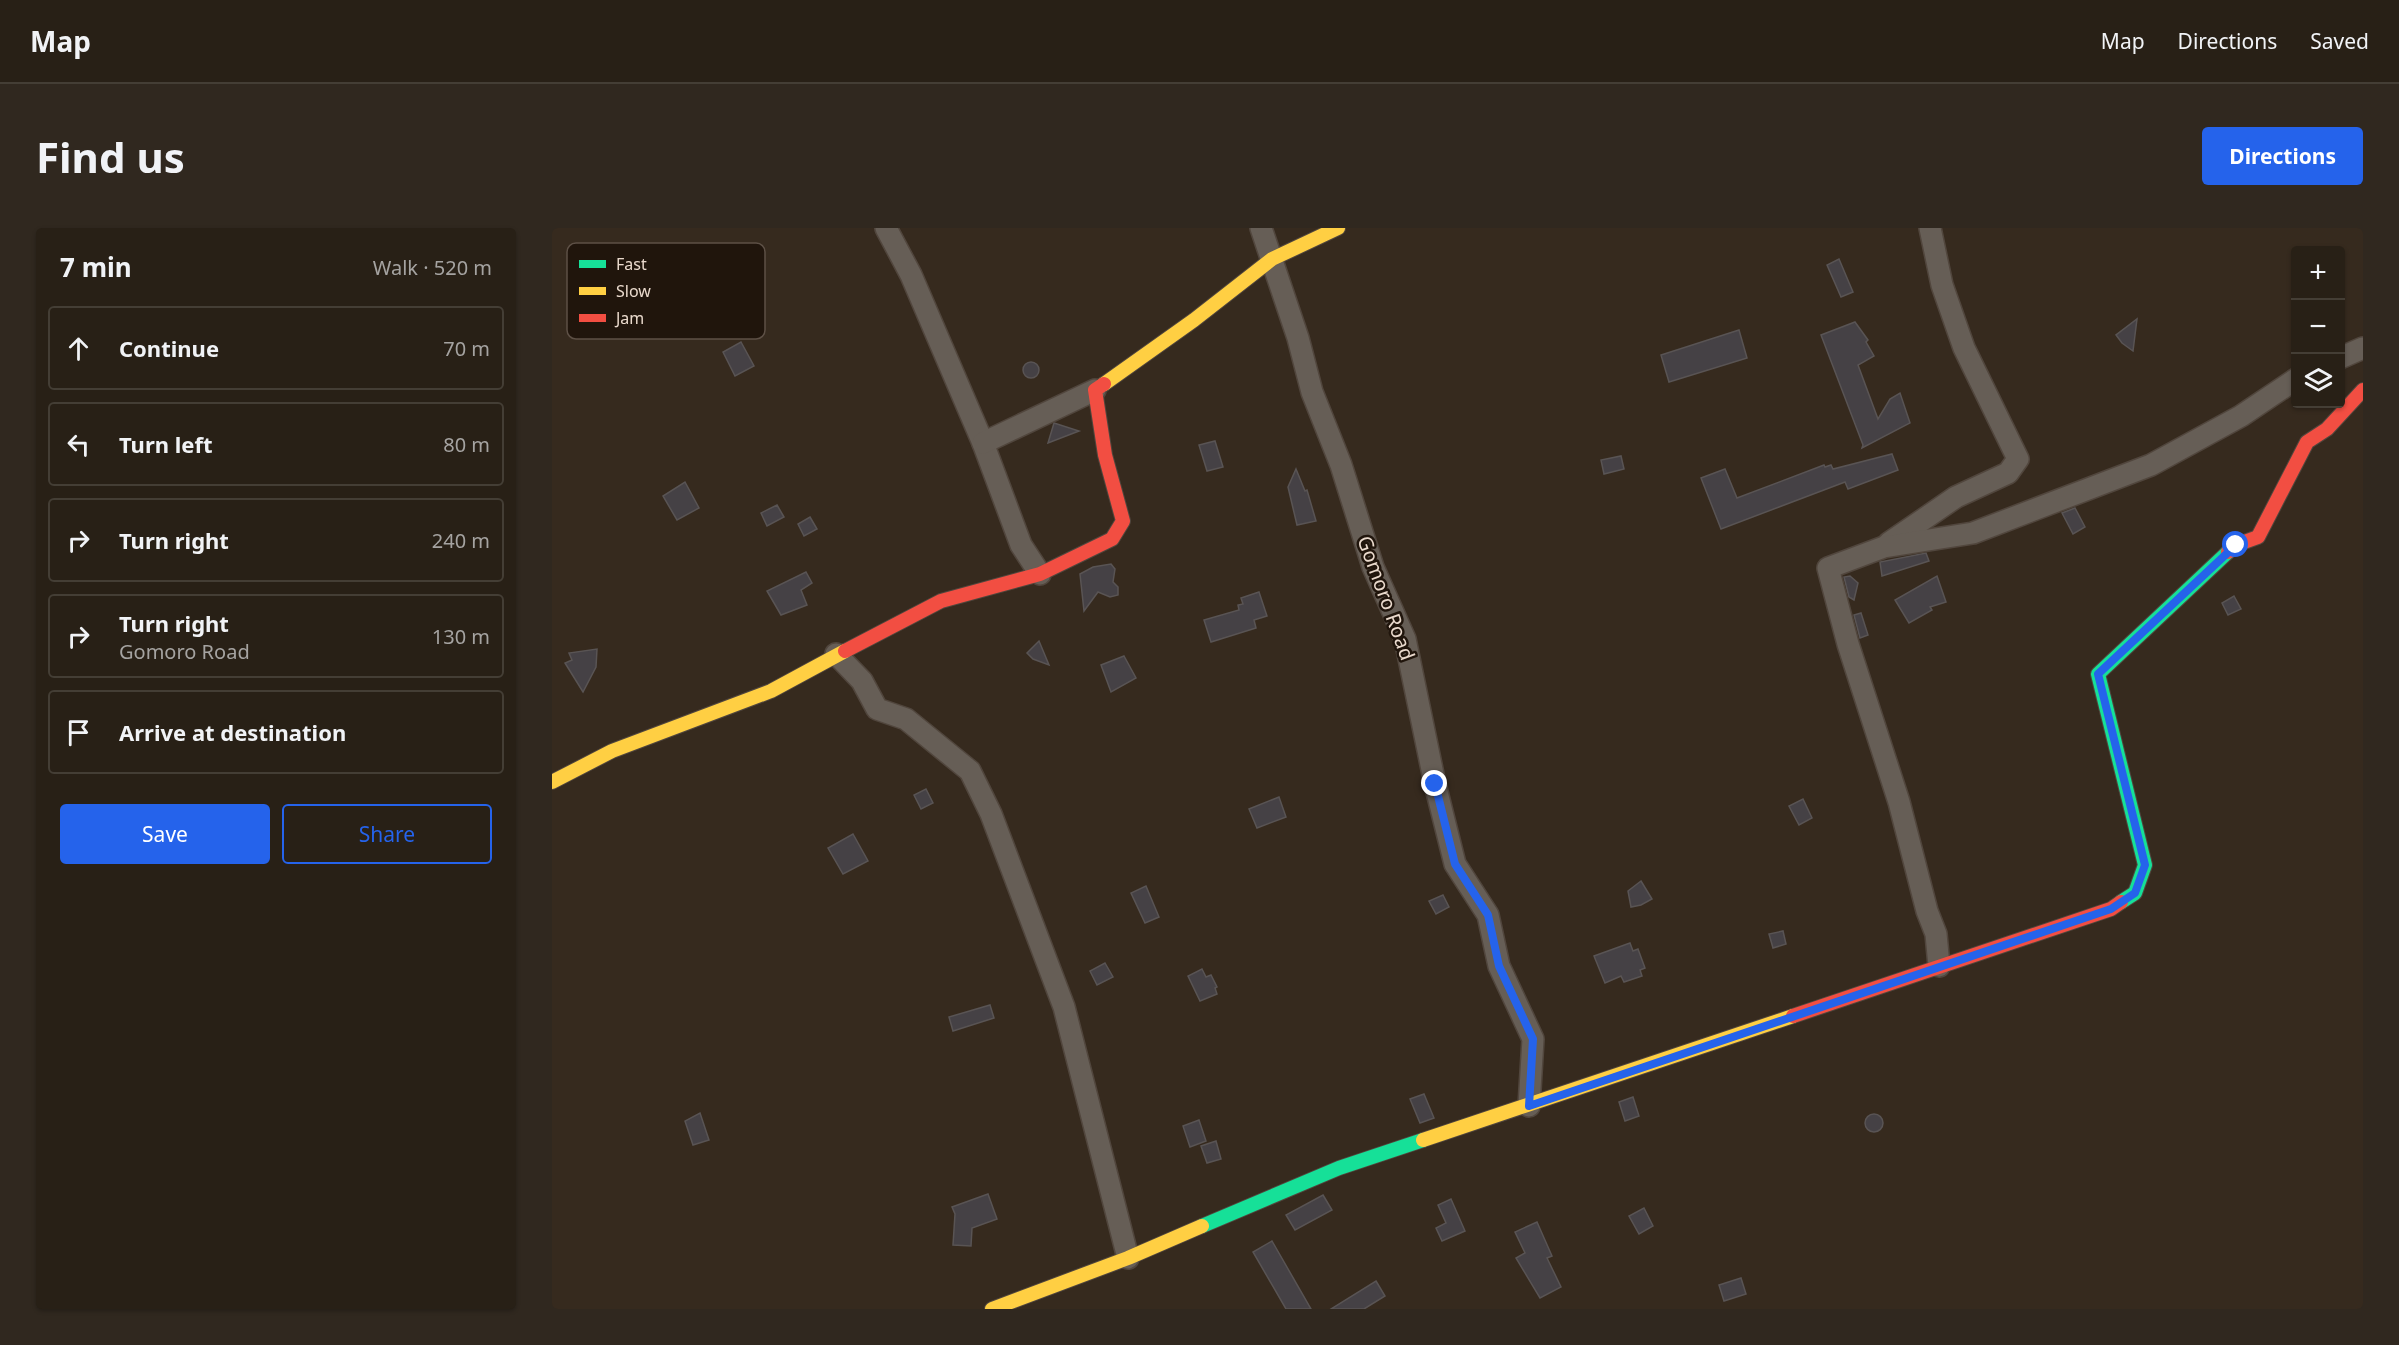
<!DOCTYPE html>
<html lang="en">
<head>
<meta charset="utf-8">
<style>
	body { margin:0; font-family:"Noto Sans",sans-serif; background:#30281f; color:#f1f3f6 }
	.controls { position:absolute; right:18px; top:18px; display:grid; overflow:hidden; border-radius:6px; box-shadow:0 2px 4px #0004 }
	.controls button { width:54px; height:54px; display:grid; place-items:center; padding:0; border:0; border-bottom:2px solid #443e35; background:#282016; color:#f1f3f6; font:30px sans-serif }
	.stop { position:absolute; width:18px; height:18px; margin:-14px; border:4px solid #2563eb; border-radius:50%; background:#fff }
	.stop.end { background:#2563eb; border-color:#fff; box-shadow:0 2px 6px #0008 }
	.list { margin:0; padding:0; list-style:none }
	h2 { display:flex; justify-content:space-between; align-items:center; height:78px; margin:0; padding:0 24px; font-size:26px }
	h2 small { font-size:20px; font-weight:400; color:#a5a3a1 }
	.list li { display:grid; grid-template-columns:39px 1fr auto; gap:18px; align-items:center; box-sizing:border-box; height:84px; margin:0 12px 12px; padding:0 12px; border:2px solid #443e35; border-radius:6px }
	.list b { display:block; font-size:22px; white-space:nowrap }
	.list p { margin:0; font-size:20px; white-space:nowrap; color:#a5a3a1 }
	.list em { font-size:20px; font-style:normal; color:#a5a3a1 }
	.actions { display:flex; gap:12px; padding:18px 24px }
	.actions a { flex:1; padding:14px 0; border:2px solid #2563eb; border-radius:6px; text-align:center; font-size:21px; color:#2563eb }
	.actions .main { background:#2563eb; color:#fff }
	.icon { flex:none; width:33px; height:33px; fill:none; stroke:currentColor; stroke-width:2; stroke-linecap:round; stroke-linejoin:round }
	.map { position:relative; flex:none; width:1811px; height:1081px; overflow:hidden; border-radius:6px }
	header { display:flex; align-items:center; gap:36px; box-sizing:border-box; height:84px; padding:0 30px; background:#282016; border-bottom:2px solid #443e35 }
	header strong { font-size:28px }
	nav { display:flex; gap:33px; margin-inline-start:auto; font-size:21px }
	.intro { display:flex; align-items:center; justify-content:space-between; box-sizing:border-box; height:144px; padding:0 36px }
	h1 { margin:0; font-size:42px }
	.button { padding:15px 27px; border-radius:6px; background:#2563eb; color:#fff; font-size:21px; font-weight:700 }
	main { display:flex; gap:36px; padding:0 36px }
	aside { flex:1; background:#282016; border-radius:6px; box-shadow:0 2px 4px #0004 }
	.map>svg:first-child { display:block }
</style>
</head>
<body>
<header>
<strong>Map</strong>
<nav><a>Map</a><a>Directions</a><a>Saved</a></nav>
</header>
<div class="intro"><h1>Find us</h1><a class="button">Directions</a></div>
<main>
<aside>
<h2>7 min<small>Walk · 520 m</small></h2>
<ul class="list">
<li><svg class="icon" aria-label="ahead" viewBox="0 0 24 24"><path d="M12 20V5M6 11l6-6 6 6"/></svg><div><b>Continue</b></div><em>70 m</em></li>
<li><svg class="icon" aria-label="left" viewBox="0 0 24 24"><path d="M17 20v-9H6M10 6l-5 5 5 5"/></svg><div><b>Turn left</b></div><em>80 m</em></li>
<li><svg class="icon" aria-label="right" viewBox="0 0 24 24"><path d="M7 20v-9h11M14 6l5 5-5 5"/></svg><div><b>Turn right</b></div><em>240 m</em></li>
<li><svg class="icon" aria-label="right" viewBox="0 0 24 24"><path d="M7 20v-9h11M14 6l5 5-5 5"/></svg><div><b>Turn right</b><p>Gomoro Road</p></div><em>130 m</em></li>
<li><svg class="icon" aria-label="arrive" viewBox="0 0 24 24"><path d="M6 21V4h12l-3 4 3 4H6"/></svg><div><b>Arrive at destination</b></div></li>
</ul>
<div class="actions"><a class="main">Save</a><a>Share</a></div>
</aside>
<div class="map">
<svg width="1811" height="1081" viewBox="0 0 1811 1081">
	<rect width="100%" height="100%" fill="#362a1e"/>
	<!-- building -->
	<g fill="#454145" stroke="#595454" stroke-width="1.5">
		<polygon points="1287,31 1301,64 1289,69 1275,37"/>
		<polygon points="1585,91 1581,123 1570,115 1564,107"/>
		<polygon points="1303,94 1316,112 1314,114 1322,128 1306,137 1326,191 1338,171 1348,165 1358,195 1310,220 1311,217 1269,107"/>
		<polygon points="1187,102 1195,130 1117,154 1109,127"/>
		<polygon points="189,114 202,138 183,148 171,124"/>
		<circle cx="479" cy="142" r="8"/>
		<polygon points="502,195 527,203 496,215"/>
		<polygon points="663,213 671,239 655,243 647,217"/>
		<polygon points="1340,226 1346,242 1296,261 1293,254 1169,301 1149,250 1173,241 1185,270 1272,237 1273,239 1279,237 1281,241"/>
		<polygon points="1069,228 1072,241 1052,246 1049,232"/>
		<polygon points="744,241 753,263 755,262 764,293 745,297 736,259"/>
		<polygon points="133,254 147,280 125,292 111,268"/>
		<polygon points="225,277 232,289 215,298 209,285"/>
		<polygon points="1523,280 1533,299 1521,306 1510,285"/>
		<polygon points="258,289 265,301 252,308 246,296"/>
		<polygon points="1374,325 1377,333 1330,348 1328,334"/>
		<polygon points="559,336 563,341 561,354 566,359 566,367 558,369 546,364 532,383 528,346 541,339"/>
		<polygon points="254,344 260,355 249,362 255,377 229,387 215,363"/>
		<polygon points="1298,348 1306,355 1302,372 1297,369 1292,349"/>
		<polygon points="1385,348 1394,374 1378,379 1380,382 1357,395 1343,372"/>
		<polygon points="707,364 715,388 702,392 704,400 659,414 652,392 687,382 686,377 691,376 689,370"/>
		<polygon points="1682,368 1689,381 1676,387 1670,375"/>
		<polygon points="1309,385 1316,407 1308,410 1302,387"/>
		<polygon points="487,413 497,437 481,431 475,425"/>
		<polygon points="45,421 44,439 31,464 13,435 20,432 17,425"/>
		<polygon points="572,428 584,450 559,464 549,437"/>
		<polygon points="374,561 381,575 369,581 362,567"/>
		<polygon points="727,569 734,589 705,600 697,581"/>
		<polygon points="1251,571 1260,590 1247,597 1237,578"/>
		<polygon points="301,606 316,633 291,646 276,620"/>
		<polygon points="1089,653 1100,671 1089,677 1079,679 1076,663"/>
		<polygon points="594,658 607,689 593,695 579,665"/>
		<polygon points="891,667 897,679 884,686 877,673"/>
		<polygon points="1231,703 1234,716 1221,720 1217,706"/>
		<polygon points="1078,715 1081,723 1086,721 1093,740 1088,742 1090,748 1072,754 1069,748 1053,755 1042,728"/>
		<polygon points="553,735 561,749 545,757 538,743"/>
		<polygon points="650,741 654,749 659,747 665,759 663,760 665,766 648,773 636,748"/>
		<polygon points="438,777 442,790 401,803 397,789"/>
		<polygon points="872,866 882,890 868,895 858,871"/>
		<polygon points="1081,869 1087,888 1073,893 1067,874"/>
		<polygon points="148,885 157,912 141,917 133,893"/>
		<circle cx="1322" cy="895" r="9"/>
		<polygon points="647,892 654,913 638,919 631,898"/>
		<polygon points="664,913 669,931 655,935 649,918"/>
		<polygon points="436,966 445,991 420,1000 419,1018 401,1017 403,986 400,979"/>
		<polygon points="771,967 780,982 743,1002 734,987"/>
		<polygon points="899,971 913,1003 890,1013 884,1000 894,995 886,977"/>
		<polygon points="1092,980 1101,998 1087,1006 1077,988"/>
		<polygon points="985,994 1000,1028 995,1030 1009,1059 988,1070 964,1030 973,1025 963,1004"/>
		<polygon points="720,1013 759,1081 734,1081 701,1024"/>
		<polygon points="1189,1050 1194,1066 1172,1073 1167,1057"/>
		<polygon points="824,1053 833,1068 812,1081 779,1081"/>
	</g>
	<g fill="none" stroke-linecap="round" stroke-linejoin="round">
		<!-- street casing -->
		<g stroke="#51463d" stroke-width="24">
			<g id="street">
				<polyline points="334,0 359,47 431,215 469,317 488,346"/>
				<polyline points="709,0 746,110 760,164 789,237 821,339 853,411 883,556 903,636 936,687 947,738 981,811 977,878"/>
				<polyline points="1788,130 1811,120"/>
				<polyline points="431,215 543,162"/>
				<polyline points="1337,315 1404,269 1456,245 1466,231 1412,120 1390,57 1378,0"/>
				<polyline points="284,426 310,453 325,481 354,491 418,543 439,586 512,779 576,1030"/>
				<polyline points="1387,738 1384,706 1375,683 1347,574 1296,416 1276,340 1332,319 1421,305 1599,237 1689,188 1744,151"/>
			</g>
		</g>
		<!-- fast casing -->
		<g stroke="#51463d" stroke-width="16">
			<g id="fast">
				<polyline points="1569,674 1583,665 1593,637 1546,446 1676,324"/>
				<polyline points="650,998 787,940 871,912"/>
			</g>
		</g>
		<!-- slow casing -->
		<g stroke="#51463d" stroke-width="16">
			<g id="slow">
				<polyline points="552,156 642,92 720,31 786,0"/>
				<polyline points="0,554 60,523 219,463 293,423"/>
				<polyline points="871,912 1241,788"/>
				<polyline points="440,1081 576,1030 650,998"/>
			</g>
		</g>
		<!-- jam casing -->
		<g stroke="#51463d" stroke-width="16">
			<g id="jam">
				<polyline points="1676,324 1684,317 1706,309 1755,214 1775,201 1811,162"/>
				<polyline points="293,423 389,373 488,346 560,311 571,293 553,227 543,162 552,156"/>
				<polyline points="1241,788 1559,681 1569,674"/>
			</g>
		</g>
		<!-- street -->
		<use href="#street" stroke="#665e56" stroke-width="21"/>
		<!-- fast -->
		<use href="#fast" stroke="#16e098" stroke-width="14"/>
		<!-- slow -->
		<use href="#slow" stroke="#ffcf43" stroke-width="14"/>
		<!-- jam -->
		<use href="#jam" stroke="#f24e42" stroke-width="14"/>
	</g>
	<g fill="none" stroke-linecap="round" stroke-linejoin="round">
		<!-- route -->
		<polyline stroke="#2563eb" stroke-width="8" points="883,556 903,636 936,687 947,738 981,811 977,878 1559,681 1583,665 1593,637 1546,446 1684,317"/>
	</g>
	<g text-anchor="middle" stroke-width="5" stroke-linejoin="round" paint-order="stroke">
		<!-- street labels -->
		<g font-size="20" fill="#eadacd" stroke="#20150c">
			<text transform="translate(834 370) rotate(70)" y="7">Gomoro Road</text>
		</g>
	</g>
	<!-- legend -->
	<rect x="15" y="15" width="198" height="96" rx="9" fill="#20150c" stroke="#5d5046" stroke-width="1.5"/>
	<rect x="27" y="32" width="27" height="8" fill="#16e098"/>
	<rect x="27" y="59" width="27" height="8" fill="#ffcf43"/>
	<rect x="27" y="86" width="27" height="8" fill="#f24e42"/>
	<g font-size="16" fill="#eadacd">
		<text x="64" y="42">Fast</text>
		<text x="64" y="69">Slow</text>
		<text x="64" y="96">Jam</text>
	</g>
</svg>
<div class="controls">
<button>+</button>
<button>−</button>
<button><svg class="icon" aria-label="layers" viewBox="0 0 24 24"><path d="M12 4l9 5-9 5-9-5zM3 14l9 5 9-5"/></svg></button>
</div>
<div class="stop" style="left:1684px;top:317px"></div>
<div class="stop end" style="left:883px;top:556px"></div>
</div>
</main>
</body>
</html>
